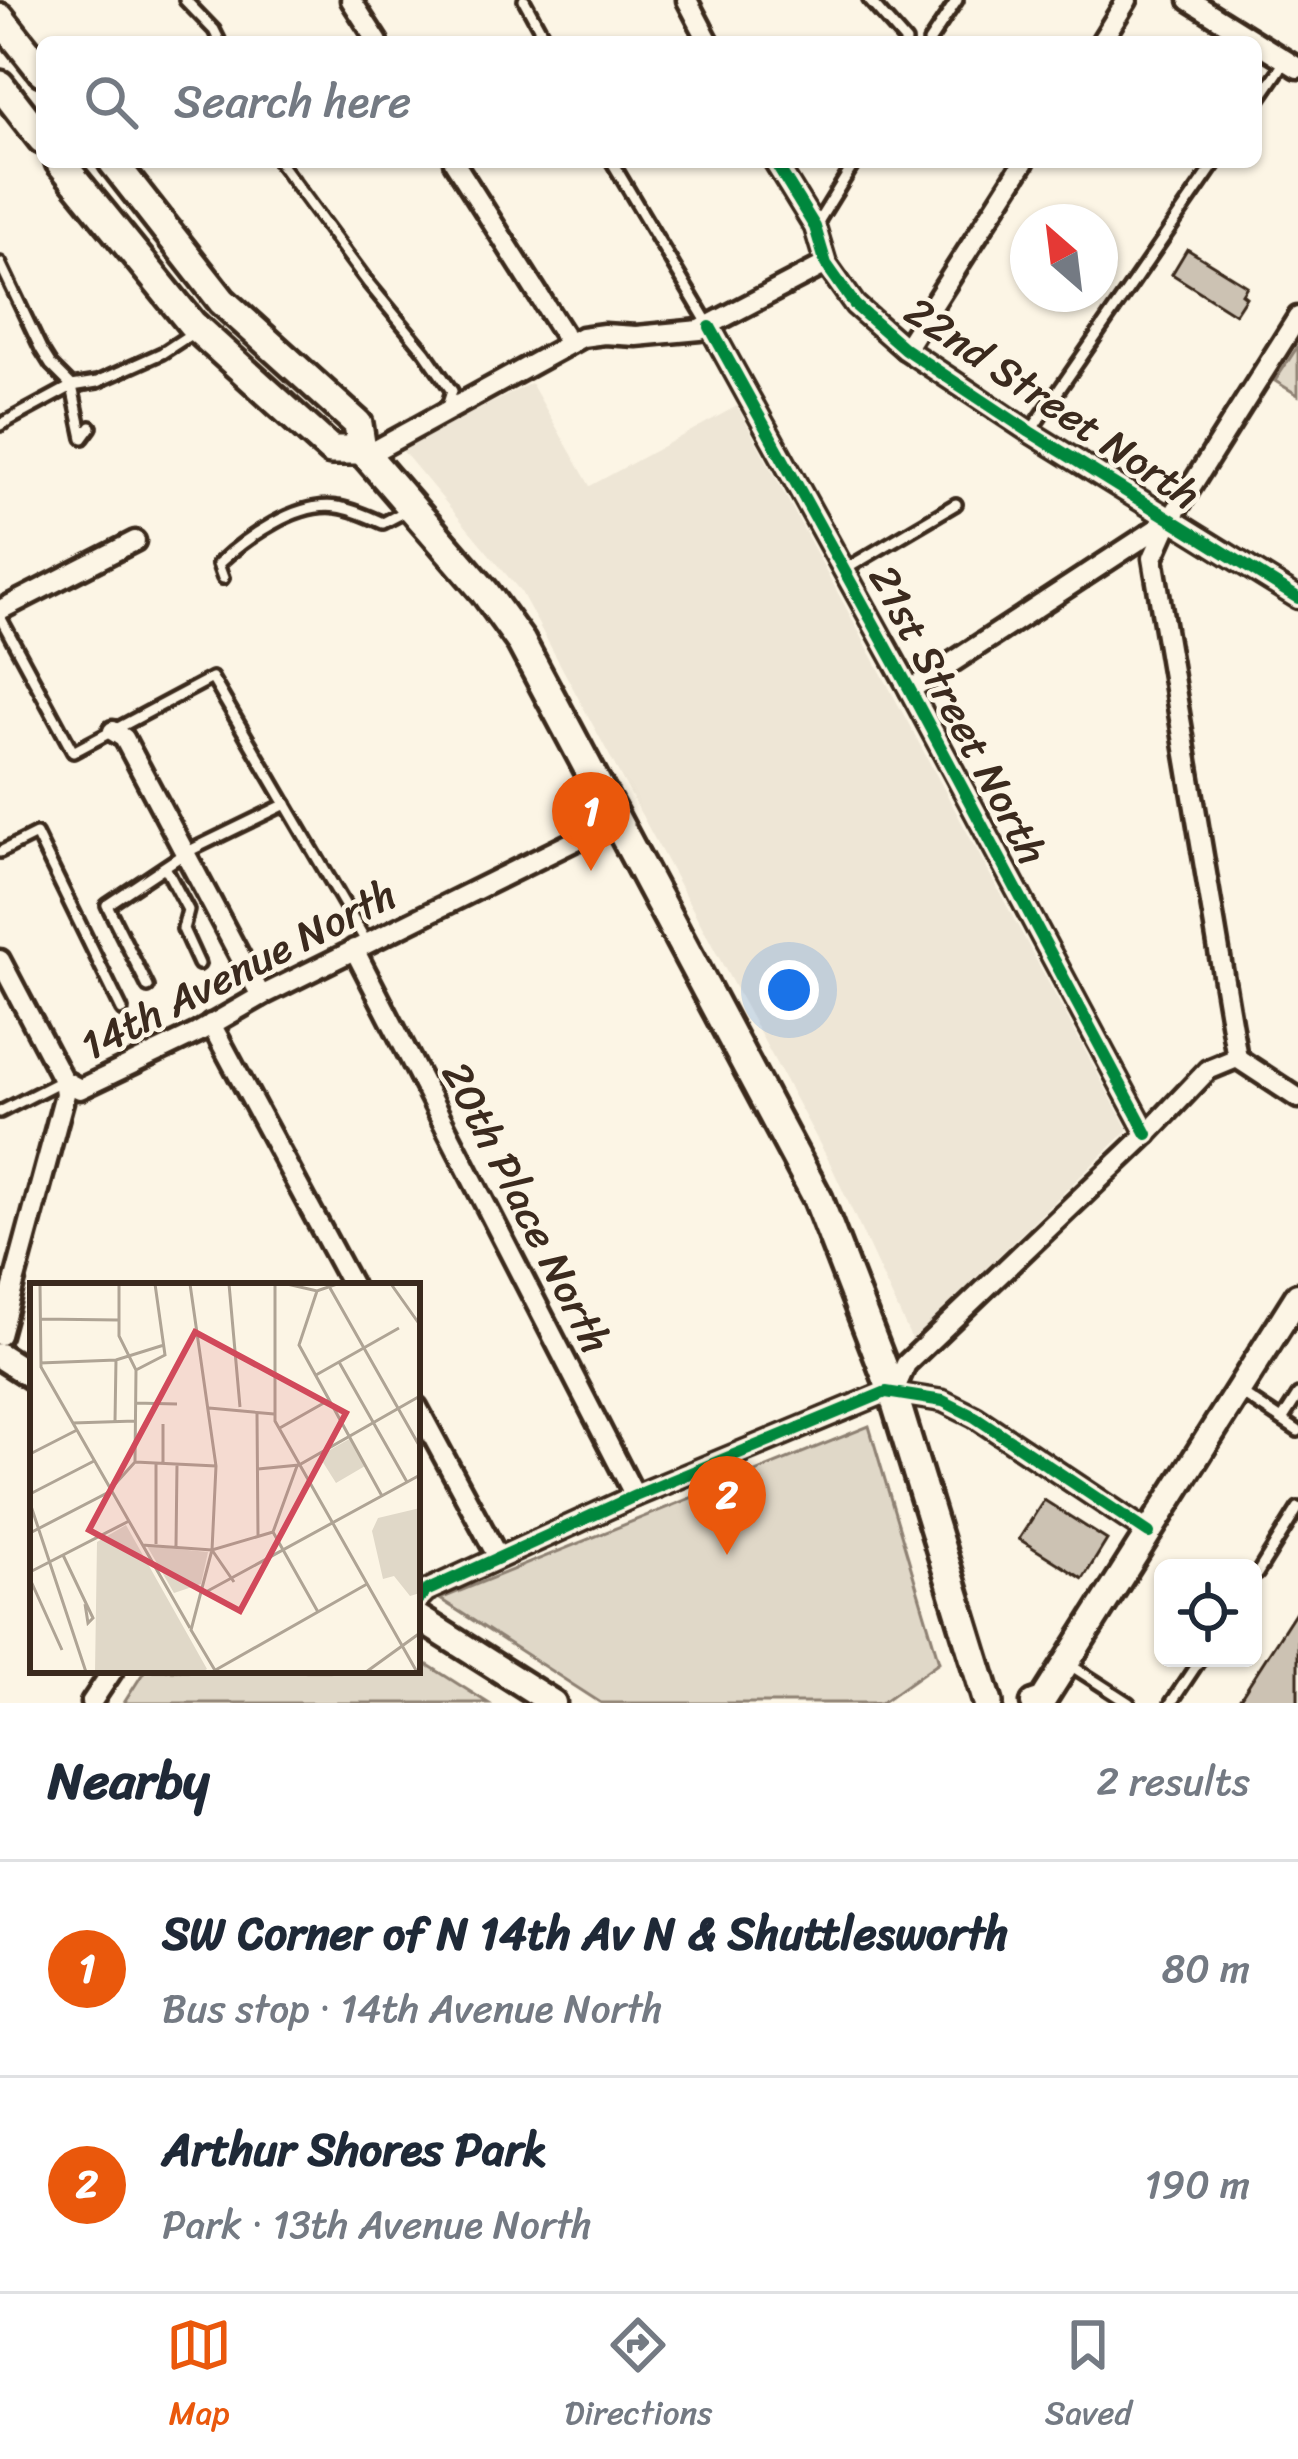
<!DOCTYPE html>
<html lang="en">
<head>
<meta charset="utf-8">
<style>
	body { margin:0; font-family:Sriracha,sans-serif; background:#f6f6f7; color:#1f2937 }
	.controls { position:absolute; right:36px; bottom:36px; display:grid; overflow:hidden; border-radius:18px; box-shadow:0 3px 9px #0004 }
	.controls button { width:108px; height:108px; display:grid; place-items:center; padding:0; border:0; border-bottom:3px solid #e0e1e3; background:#fff; color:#1f2937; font:60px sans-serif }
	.compass { position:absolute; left:1010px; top:204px; width:108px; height:108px; border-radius:50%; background:#fff; box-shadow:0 3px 9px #0004; rotate:332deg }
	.you { position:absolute; left:789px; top:990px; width:42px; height:42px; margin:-30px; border:9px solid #fff; border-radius:50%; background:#1a73e8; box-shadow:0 0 0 18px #1a73e833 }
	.badge { display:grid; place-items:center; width:78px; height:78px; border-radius:50%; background:#ea580c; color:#fff; font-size:39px; font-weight:700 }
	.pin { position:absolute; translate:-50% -99px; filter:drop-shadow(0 3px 6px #0008) }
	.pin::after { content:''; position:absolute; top:63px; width:42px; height:36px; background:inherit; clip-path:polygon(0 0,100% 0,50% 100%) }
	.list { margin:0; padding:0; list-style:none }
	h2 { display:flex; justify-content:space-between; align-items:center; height:156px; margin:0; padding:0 48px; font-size:51px }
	h2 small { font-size:39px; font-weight:400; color:#747a83 }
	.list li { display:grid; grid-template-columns:78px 1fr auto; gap:36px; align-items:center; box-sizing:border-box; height:216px; padding:0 48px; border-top:3px solid #e0e1e3 }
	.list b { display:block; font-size:45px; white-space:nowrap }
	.list p { margin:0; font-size:39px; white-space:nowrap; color:#747a83 }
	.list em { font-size:39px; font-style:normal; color:#747a83 }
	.icon { flex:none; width:66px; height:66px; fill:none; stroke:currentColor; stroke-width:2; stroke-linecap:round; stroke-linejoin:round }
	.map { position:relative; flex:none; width:1298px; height:1703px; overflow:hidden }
	.search { position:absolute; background:#fff; box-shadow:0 3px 9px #0004; left:36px; right:36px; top:36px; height:132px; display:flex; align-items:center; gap:30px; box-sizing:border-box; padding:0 42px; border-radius:18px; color:#747a83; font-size:45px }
	.sheet { height:588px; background:#fff }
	nav { display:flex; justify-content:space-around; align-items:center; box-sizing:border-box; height:168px; border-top:3px solid #e0e1e3; background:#fff; font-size:33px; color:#747a83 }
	nav a { display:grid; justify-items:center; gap:6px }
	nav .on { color:#ea580c }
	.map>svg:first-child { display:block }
</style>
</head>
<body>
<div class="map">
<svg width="1298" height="1703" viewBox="0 0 1298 1703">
	<rect width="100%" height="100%" fill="#fcf5e5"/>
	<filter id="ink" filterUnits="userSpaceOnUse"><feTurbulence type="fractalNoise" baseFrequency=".00833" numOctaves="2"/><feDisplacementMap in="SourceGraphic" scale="24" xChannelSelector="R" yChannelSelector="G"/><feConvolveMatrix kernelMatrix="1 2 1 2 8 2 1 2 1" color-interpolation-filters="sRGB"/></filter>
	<g filter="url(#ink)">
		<!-- built -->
		<polygon fill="#eee6d6" points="531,383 590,486 737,406 1128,1130 912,1340 830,1163 521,592 401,449"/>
		<!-- green -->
		<g fill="#e0d8c8" stroke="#8e8173" stroke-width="3">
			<polygon points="1298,346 1298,395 1275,381"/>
			<polygon points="869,1426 939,1662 881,1703 601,1703 440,1599"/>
			<polygon points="417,1658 488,1703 124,1703 145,1670 417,1670"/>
		</g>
		<!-- building -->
		<g fill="#ccc2b3" stroke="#3b2a1e" stroke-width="3">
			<polygon points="1187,249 1247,286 1242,294 1246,297 1235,314 1172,274"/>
			<polygon points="1044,1500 1107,1540 1083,1579 1019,1539"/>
			<polygon points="1298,1608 1298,1703 1237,1703"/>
		</g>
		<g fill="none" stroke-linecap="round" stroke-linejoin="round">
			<!-- service casing -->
			<g stroke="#3b2a1e" stroke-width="18">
				<g id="service">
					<polyline points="185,0 214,30 220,42"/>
					<polyline points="524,0 547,42"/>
					<polyline points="869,0 906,42"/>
					<polyline points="929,42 957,0"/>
					<polyline points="1256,104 1286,60"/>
					<polyline points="279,162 369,284 425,352 452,391 446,410"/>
					<polyline points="612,162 710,327"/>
					<polyline points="815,227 855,162"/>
					<polyline points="0,263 41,349 51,365 72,386 83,438 91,427"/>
					<polyline points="0,425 72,386 97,382 162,353 194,332"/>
					<polyline points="1030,432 1216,162"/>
					<polyline points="844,570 956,504"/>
					<path d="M223 578 218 564C246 538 297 501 337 507 353 509 369 517 383 523L406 511"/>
					<polyline points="0,617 73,752 212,678 367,943"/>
					<polyline points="0,852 36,834 122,1010"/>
					<polyline points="165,867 188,910 183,929 199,964"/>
					<polyline points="148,987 107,905 185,853 286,804"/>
					<polyline points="0,1112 63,1080"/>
					<polyline points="1238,1391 1298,1431"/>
					<polyline points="1282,1420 1298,1395"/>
					<polyline points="1257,1574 1298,1508"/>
					<polyline points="1067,1663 1129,1703"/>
					<polyline points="1171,1703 1201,1658"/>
				</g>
			</g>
			<!-- minor casing -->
			<g stroke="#3b2a1e" stroke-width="27">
				<g id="minor">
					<polyline points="351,0 378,42"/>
					<polyline points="687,0 709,42"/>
					<polyline points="1189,0 1298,68"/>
					<polyline points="1101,42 1127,0"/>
					<polyline points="454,162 569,343"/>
					<polyline points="775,162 815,227 826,264 855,305 905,349 1030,432 1298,598"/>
					<polyline points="710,327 910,690 1147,1134"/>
					<polyline points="905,349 1024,162"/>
					<polyline points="367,455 582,337 604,334 636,336 700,330 826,264"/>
					<polyline points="1169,522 1153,558 1237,1058"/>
					<polyline points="0,610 135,541"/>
					<polyline points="910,690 1170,520 1298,317"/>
					<polyline points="113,731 124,738 261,996"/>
					<polyline points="354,949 635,1496"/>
					<polyline points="0,960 63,1080 65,1094 0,1335"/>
					<polyline points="211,1024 352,1286"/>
					<polyline points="1237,1058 1298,1098"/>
					<polyline points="63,1080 80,1089 197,1033 261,996 617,820"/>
					<polyline points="893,1393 906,1364 1147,1134 1208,1070 1237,1058"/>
					<polyline points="417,1407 498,1557"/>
					<polyline points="417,1600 426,1591 635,1496 886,1392 943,1401 975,1417 1149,1533"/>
					<polyline points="91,1703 113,1670"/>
				</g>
			</g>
			<!-- tertiary casing -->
			<g stroke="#3b2a1e" stroke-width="33">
				<g id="tertiary">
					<polyline points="0,1356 33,1377"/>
					<polyline points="417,1617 553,1703"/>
					<polyline points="1034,1703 1043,1700 1298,1296"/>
				</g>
			</g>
			<!-- secondary casing -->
			<g stroke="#3b2a1e" stroke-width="36">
				<g id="secondary">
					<polyline points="0,18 42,71"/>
					<polyline points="0,85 42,139"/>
					<polyline points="60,162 192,324 331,450 362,450"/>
					<polyline points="113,162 222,301 358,424 362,450 484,591 521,642 818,1199 893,1393 988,1703"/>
				</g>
			</g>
			<!-- service -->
			<use href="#service" stroke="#fcf5e5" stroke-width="9"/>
			<!-- minor -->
			<use href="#minor" stroke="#fcf5e5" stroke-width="18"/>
			<!-- tertiary -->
			<use href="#tertiary" stroke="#fcf5e5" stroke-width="24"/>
			<!-- secondary -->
			<use href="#secondary" stroke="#fcf5e5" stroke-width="27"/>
			<!-- cycleway casing -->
			<g stroke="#fcf5e5" stroke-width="20">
				<g id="cycleway">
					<polyline points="775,162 815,227 826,264 855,305 905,349 1030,432 1298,598"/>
					<polyline points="710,327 910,690 1147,1134"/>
					<polyline points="417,1600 426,1591 635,1496 886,1392 943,1401 975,1417 1149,1533"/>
				</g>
			</g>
			<!-- cycleway -->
			<use href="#cycleway" stroke="#00873e" stroke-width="12"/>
		</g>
	</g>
	<g text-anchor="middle" stroke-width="9" stroke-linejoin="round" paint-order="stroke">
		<!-- street labels -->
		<g font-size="42" fill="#3b2a1e" stroke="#fcf5e5">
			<text transform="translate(1053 402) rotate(34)" y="15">22nd Street North</text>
			<text transform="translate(959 714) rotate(62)" y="15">21st Street North</text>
			<text transform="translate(238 969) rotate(-27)" y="15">14th Avenue North</text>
			<text transform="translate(527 1207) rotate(63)" y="15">20th Place North</text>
		</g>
	</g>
	<!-- overview -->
	<g transform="translate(30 1283)">
		<rect width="390" height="390" fill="#fcf5e5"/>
		<path d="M321 155 335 183 306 200 289 173ZM390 225V310L380 313 364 293 353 296 342 248 348 235ZM96 242 177 386 172 389H65L67 259ZM117 263 178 269 171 301 144 310Z" fill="#e0d8c8"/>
		<path fill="none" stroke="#afa495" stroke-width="3" d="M10 1 11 84 160 345M89 1V53L106 87 105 179M160 1 186 183 182 267 161 347 186 389M199 1 210 124M245 1V138L387 389M257 1 287 8 307 1M361 1 390 42M300 5 390 164M287 8 269 62 352 213M10 36 88 37M309 79 377 199M10 80 86 77 134 62M106 87 135 72 125 1M286 92 369 45M105 120 147 121M179 125 244 131M227 131 228 252M85 138 86 77M43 140 105 138M133 141V181M248 146 299 117M0 171 47 147M105 179 186 183M126 181V261M228 186 269 182 390 113M0 211 64 178M0 220 56 389M243 249 288 329M243 249 267 183M0 250 77 210 105 179M112 262 182 267 243 249M146 263 147 182M182 267 204 299M33 272 63 335 58 340 55 321M0 289 99 238M0 296 32 367M174 310 390 192M182 389 337 301M336 389 390 350"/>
		<path fill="#d1495b" fill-opacity="0.15" stroke="#d1495b" stroke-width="6" d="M165 49 316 130 210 328 59 247Z"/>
		<rect width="390" height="390" fill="none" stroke="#3b2a1e" stroke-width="6"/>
	</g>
</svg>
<div class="controls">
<button><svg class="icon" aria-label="locate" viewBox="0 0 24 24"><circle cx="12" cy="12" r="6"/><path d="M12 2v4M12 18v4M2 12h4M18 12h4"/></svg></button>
</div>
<svg class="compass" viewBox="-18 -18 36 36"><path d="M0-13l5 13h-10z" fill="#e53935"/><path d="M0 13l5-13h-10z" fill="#747a83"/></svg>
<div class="you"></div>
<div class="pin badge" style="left:591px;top:871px">1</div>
<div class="pin badge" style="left:727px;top:1555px">2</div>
<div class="search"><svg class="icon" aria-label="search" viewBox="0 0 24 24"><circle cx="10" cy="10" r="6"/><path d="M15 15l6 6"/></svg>Search here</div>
</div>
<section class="sheet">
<h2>Nearby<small>2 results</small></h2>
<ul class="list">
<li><span class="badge">1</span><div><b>SW Corner of N 14th Av N &amp; Shuttlesworth</b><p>Bus stop · 14th Avenue North</p></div><em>80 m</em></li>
<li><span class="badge">2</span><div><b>Arthur Shores Park</b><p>Park · 13th Avenue North</p></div><em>190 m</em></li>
</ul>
</section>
<nav>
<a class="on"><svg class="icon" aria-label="map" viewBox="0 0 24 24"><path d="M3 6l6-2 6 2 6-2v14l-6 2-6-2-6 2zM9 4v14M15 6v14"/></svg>Map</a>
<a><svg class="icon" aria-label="directions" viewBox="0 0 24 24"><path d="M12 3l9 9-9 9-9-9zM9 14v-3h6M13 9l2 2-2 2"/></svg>Directions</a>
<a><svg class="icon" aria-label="saved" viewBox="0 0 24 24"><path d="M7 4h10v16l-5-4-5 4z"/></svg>Saved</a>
</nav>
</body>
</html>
